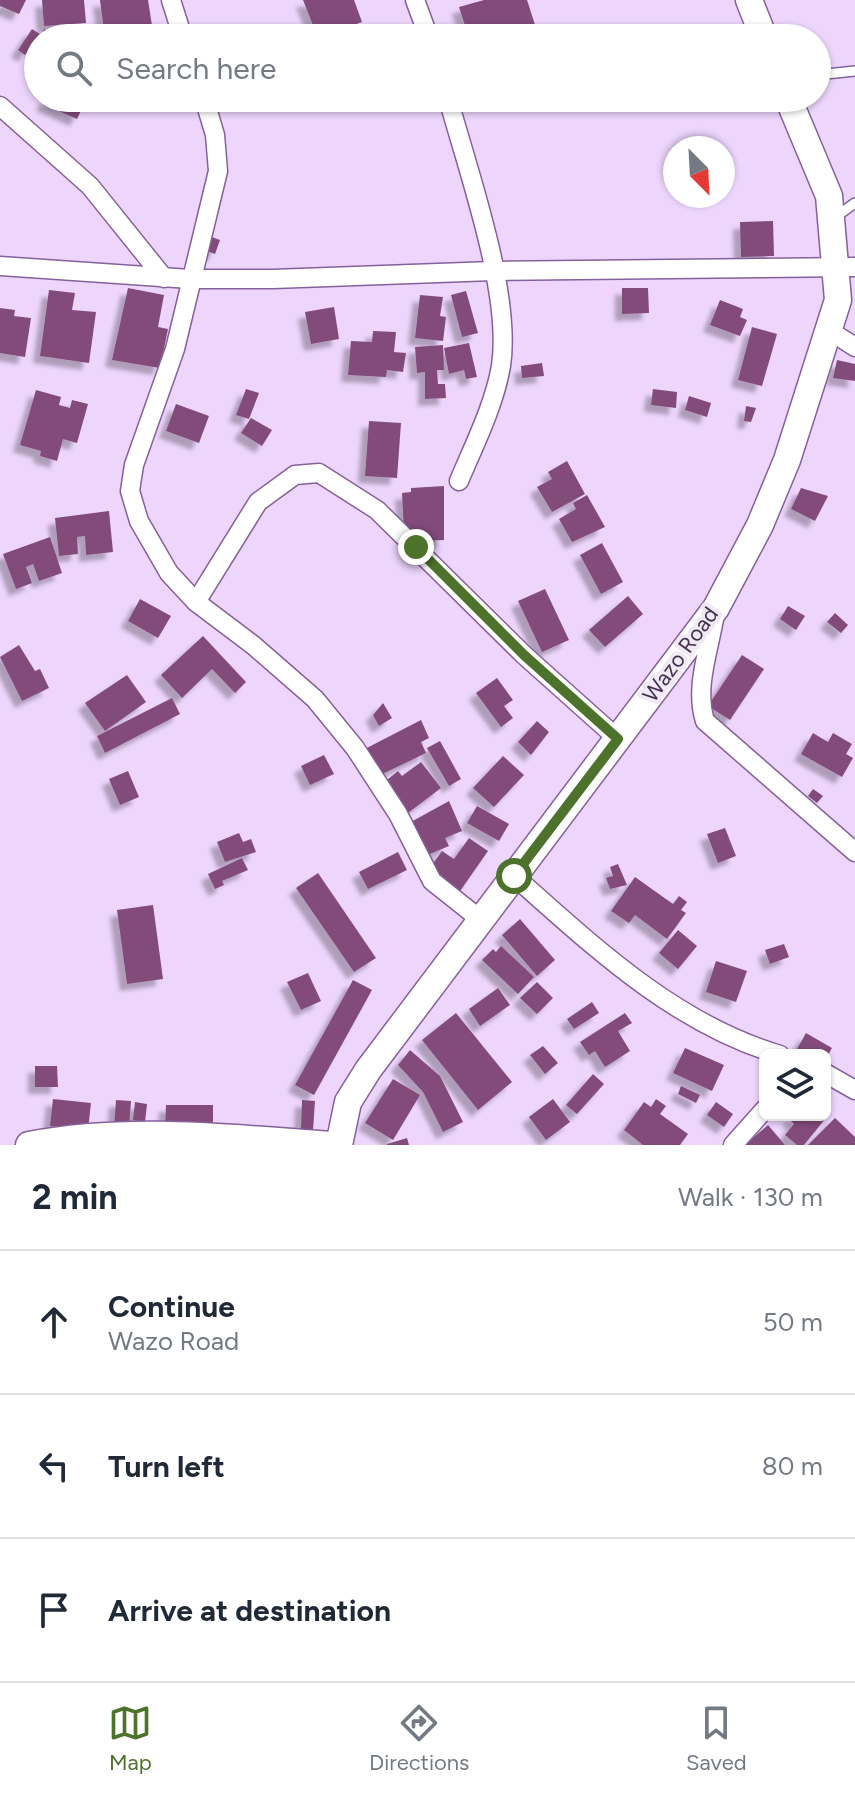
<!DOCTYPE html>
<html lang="en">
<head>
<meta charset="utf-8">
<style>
	body { margin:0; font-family:Figtree,sans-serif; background:#f2f2f3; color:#1f2937 }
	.controls { position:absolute; right:24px; bottom:24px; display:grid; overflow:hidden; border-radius:12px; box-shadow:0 2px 6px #0004 }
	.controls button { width:72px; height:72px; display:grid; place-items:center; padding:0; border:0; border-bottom:2px solid #e0e1e3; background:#fff; color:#1f2937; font:40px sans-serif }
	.compass { position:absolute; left:663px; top:136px; width:72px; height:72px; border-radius:50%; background:#fff; box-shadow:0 2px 6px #0004; rotate:156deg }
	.stop { position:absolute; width:24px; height:24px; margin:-18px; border:6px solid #4d722b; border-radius:50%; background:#fff }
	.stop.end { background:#4d722b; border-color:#fff; box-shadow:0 2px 8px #0008 }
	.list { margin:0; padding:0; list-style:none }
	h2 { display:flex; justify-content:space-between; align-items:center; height:104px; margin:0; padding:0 32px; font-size:34px }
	h2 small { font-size:26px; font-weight:400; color:#747a83 }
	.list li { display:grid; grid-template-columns:52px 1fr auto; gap:24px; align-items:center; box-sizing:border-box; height:144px; padding:0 32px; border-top:2px solid #e0e1e3 }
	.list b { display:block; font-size:30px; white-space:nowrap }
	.list p { margin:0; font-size:26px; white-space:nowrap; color:#747a83 }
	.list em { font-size:26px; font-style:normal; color:#747a83 }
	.icon { flex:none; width:44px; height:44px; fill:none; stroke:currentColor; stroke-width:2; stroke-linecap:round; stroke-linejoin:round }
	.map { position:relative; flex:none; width:855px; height:1145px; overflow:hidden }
	.search { position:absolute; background:#fff; box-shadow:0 2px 6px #0004; left:24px; right:24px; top:24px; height:88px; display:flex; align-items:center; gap:20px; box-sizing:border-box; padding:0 28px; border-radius:44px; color:#747a83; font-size:30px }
	.sheet { height:536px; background:#fff }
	nav { display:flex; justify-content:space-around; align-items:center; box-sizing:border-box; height:112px; border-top:2px solid #e0e1e3; background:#fff; font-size:22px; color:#747a83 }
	nav a { display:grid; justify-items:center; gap:4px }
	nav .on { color:#4d722b }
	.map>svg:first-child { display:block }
</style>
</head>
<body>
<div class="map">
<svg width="855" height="1145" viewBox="0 0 855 1145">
	<defs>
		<filter id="shadow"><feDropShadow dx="-7" dy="7" stdDeviation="2" flood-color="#0004"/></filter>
	</defs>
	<rect width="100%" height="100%" fill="#edd5fc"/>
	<!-- building -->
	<g fill="#824c7a" filter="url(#shadow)">
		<polygon points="0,0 26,0 19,14 0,6"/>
		<polygon points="42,0 84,0 86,23 44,26"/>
		<polygon points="100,0 148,0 153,32 128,38 105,38"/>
		<polygon points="303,0 354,0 362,22 318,38"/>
		<polygon points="484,0 527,0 539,37 469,38 459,7"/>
		<polygon points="32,29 40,34 25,55 18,50"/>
		<polygon points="44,29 64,38 40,38"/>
		<polygon points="46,98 87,98 77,119 43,104"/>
		<polygon points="773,221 774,256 741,257 740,222"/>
		<polygon points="209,236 220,240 215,254 204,250"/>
		<polygon points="128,288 164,295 158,327 168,329 160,368 112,360"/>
		<polygon points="622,288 648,288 649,313 622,314"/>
		<polygon points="49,290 75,293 72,310 96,312 89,363 40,356"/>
		<polygon points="466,291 478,333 462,337 451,295"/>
		<polygon points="420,295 443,297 440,316 446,317 443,341 415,338"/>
		<polygon points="720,300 743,309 740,317 747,320 740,336 710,325"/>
		<polygon points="334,307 339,339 311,344 305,312"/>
		<polygon points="0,308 15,310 14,316 31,318 25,357 0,353"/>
		<polygon points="752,327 777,334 762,386 738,380"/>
		<polygon points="373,331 396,332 394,352 406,353 403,372 387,370 386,377 348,375 351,341 372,342"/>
		<polygon points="469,343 477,377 466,379 464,370 449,374 444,348"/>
		<polygon points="443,345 444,370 437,370 438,384 445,384 446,398 425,399 425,372 417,373 415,347"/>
		<polygon points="837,360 855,364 855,381 833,378"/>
		<polygon points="542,363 544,376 522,378 521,366"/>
		<polygon points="246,389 259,393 249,419 236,415"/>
		<polygon points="653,389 677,392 676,408 651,405"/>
		<polygon points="36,390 61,397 59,405 70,408 72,400 88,404 77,443 63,439 57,461 40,456 41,451 20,445"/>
		<polygon points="689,396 711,403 707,417 685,410"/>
		<polygon points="176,404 209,416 199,443 166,431"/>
		<polygon points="746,406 756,408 751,422 744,421"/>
		<polygon points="251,418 272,430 262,446 241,433"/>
		<polygon points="369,421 401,423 397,478 365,476"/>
		<polygon points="567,461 585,494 552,512 537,487 552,479 548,472"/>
		<polygon points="444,486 444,540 416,541 415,532 404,532 402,493 411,492 411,488"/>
		<polygon points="801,488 828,496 815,521 791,509"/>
		<polygon points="587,495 605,527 572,542 559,519 576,509 573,503"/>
		<polygon points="109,511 113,552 86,555 85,536 77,537 78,554 59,556 55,518"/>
		<polygon points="50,537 62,573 39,581 33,564 26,567 32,583 16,589 3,554"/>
		<polygon points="602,543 623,582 601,594 580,555"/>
		<polygon points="545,589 569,640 542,652 518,601"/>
		<polygon points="628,596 643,614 605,647 589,630"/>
		<polygon points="140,599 171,616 158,638 128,621"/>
		<polygon points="788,606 805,616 796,630 780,619"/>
		<polygon points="835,613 848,625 841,633 827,622"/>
		<polygon points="203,636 246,682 235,693 212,669 182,698 161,675"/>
		<polygon points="19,645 35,671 40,669 49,688 22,701 0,657"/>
		<polygon points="742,655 764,669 730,720 708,706"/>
		<polygon points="127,675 146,702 105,731 85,703"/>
		<polygon points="497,678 513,700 504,706 513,718 501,727 476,693"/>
		<polygon points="172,698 180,714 105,753 97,736"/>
		<polygon points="383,703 392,718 379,726 373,715"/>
		<polygon points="421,720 429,738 421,742 426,753 376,777 363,750"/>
		<polygon points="537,721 549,732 531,755 518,742"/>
		<polygon points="813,733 828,742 833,733 852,744 846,754 853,758 842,777 801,754"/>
		<polygon points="440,741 461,779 449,786 427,748"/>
		<polygon points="324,755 334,774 310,785 301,766"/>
		<polygon points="503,756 524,775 494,807 473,788"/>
		<polygon points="421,762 441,788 404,816 384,791 391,786 387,780 398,771 402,776"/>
		<polygon points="128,771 139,797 120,805 109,779"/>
		<polygon points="813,789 823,796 817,803 808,796"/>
		<polygon points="449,801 462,831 445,838 449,846 425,856 411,822"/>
		<polygon points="477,806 509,824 499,841 467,823"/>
		<polygon points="725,828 736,856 718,863 707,834"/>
		<polygon points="239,833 243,842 251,839 256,852 225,862 217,842"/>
		<polygon points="469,838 488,851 458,894 430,868 442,851 454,859"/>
		<polygon points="398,852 407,870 368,889 359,872"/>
		<polygon points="242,858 248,870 222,881 224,885 215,889 208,874"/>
		<polygon points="618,864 627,885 610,889 606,878 613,876 610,867"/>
		<polygon points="318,873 376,958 354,972 296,888"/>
		<polygon points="635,877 673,904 679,896 687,902 681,910 686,913 667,939 635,915 629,923 611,911"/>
		<polygon points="153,905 163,979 127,984 117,910"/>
		<polygon points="520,919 555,960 537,976 502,935"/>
		<polygon points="678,930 697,946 678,969 659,953"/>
		<polygon points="784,944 789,957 770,964 765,950"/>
		<polygon points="501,946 534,977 518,994 482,960 493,949 496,952"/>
		<polygon points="716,961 747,971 736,1002 706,992"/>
		<polygon points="308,973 321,1001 301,1010 287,982"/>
		<polygon points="353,980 372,990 314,1095 295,1085"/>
		<polygon points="537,982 553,998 537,1014 520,998"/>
		<polygon points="498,988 510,1005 480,1026 469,1009"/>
		<polygon points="592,1002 599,1013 574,1029 567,1019"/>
		<polygon points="456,1013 512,1082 478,1110 422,1040"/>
		<polygon points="625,1013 632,1023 618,1031 630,1051 605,1067 595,1051 589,1055 580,1042"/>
		<polygon points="806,1033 832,1048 825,1060 825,1055 807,1055 797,1049"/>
		<polygon points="543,1046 558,1063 545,1074 530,1055"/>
		<polygon points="685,1048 724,1065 712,1091 673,1073"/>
		<polygon points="410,1050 440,1076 463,1122 443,1132 423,1092 398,1065"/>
		<polygon points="35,1066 57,1066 58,1087 35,1087"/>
		<polygon points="593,1074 604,1084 577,1114 566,1105"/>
		<polygon points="393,1079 420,1095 393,1140 365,1123"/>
		<polygon points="681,1086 700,1095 696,1103 678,1094"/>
		<polygon points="53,1099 91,1103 88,1130 50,1126"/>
		<polygon points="553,1099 570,1122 546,1140 529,1117"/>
		<polygon points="656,1099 666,1106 660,1114 688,1134 680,1145 643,1145 624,1130 644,1102 651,1107"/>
		<polygon points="116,1100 131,1101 129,1128 114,1127"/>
		<polygon points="302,1100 315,1101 313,1130 301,1129"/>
		<polygon points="135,1102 147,1104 145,1122 133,1120"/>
		<polygon points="716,1102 733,1114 724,1127 707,1115"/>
		<polygon points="166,1105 213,1105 213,1131 165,1130"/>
		<polygon points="825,1109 830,1113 804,1145 797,1145 785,1135 794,1124 789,1119 792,1115 825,1115"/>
		<polygon points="835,1118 855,1137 855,1145 808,1145"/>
		<polygon points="768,1125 785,1145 745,1145"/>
		<polygon points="407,1138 409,1145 387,1145 387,1144"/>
	</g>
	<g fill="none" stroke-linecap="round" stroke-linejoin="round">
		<!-- lane casing -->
		<g stroke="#85619b" stroke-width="12">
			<g id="lane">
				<polyline points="817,75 855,71"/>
				<polyline points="834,218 855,203"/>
			</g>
		</g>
		<!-- street casing -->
		<g stroke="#85619b" stroke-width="21">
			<g id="street">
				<polyline points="171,0 183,38"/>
				<polyline points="415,0 429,38"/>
				<polyline points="204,98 215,135 218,171 175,349 134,465 130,491 139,521 169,573 196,602 253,645 315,699 355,748 398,814 432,881 481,920"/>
				<path d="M448 98C468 171 512 294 501 366 494 406 474 445 459 481"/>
				<polyline points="0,106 90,186 164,278"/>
				<polyline points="0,266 190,279 273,279 493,271 855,267"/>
				<polyline points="830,331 855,347"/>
				<polyline points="196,602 258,502 295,475 319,473 377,510 524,655 618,739"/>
				<path d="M715 613C710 648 694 686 705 721L855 852"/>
				<path d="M514 876C594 947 675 1024 780 1055"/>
				<polyline points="825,1073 855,1090"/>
				<polyline points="733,1145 765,1109"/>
			</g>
		</g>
		<!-- secondary casing -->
		<g stroke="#85619b" stroke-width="29">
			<g id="secondary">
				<polyline points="749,0 764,38"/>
				<path d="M29 1145C129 1126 232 1138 332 1145"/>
				<polyline points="339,1145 348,1102 368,1070 716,608 760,525 787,460 838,300 829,196 788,98"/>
			</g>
		</g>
		<!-- lane -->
		<use href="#lane" stroke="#fff" stroke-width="9"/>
		<!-- street -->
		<use href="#street" stroke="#fff" stroke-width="18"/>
		<!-- secondary -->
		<use href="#secondary" stroke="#fff" stroke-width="26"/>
	</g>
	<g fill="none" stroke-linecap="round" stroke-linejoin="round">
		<!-- route -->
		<polyline stroke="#4d722b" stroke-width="10" points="416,547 524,655 618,739 514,876"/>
	</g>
	<g text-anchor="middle" stroke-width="8" stroke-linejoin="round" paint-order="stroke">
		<!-- street labels -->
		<g font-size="22" fill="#44334d" stroke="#f1e9f6">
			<text transform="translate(680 654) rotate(-54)" y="8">Wazo Road</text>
		</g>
	</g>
</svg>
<div class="controls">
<button><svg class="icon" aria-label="layers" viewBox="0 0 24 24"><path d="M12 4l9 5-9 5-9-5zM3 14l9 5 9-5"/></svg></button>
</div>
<svg class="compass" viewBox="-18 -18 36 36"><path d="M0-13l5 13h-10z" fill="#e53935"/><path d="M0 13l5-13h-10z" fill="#747a83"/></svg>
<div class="stop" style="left:514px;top:876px"></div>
<div class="stop end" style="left:416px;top:547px"></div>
<div class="search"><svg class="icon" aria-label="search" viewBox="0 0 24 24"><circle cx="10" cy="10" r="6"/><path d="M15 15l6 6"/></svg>Search here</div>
</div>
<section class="sheet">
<h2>2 min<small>Walk · 130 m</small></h2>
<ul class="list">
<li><svg class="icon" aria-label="ahead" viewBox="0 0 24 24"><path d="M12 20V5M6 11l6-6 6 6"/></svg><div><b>Continue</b><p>Wazo Road</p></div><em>50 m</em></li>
<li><svg class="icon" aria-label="left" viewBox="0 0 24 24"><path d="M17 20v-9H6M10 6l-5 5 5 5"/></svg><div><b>Turn left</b></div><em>80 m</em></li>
<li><svg class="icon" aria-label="arrive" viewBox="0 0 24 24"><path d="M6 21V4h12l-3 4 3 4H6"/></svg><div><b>Arrive at destination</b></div></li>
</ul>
</section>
<nav>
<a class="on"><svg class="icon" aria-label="map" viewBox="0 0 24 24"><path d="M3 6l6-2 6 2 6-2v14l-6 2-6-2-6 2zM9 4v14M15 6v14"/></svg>Map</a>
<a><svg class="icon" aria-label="directions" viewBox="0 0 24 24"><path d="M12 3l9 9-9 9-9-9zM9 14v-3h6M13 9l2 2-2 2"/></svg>Directions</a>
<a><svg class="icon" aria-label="saved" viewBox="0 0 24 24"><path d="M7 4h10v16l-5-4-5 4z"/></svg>Saved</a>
</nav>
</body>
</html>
